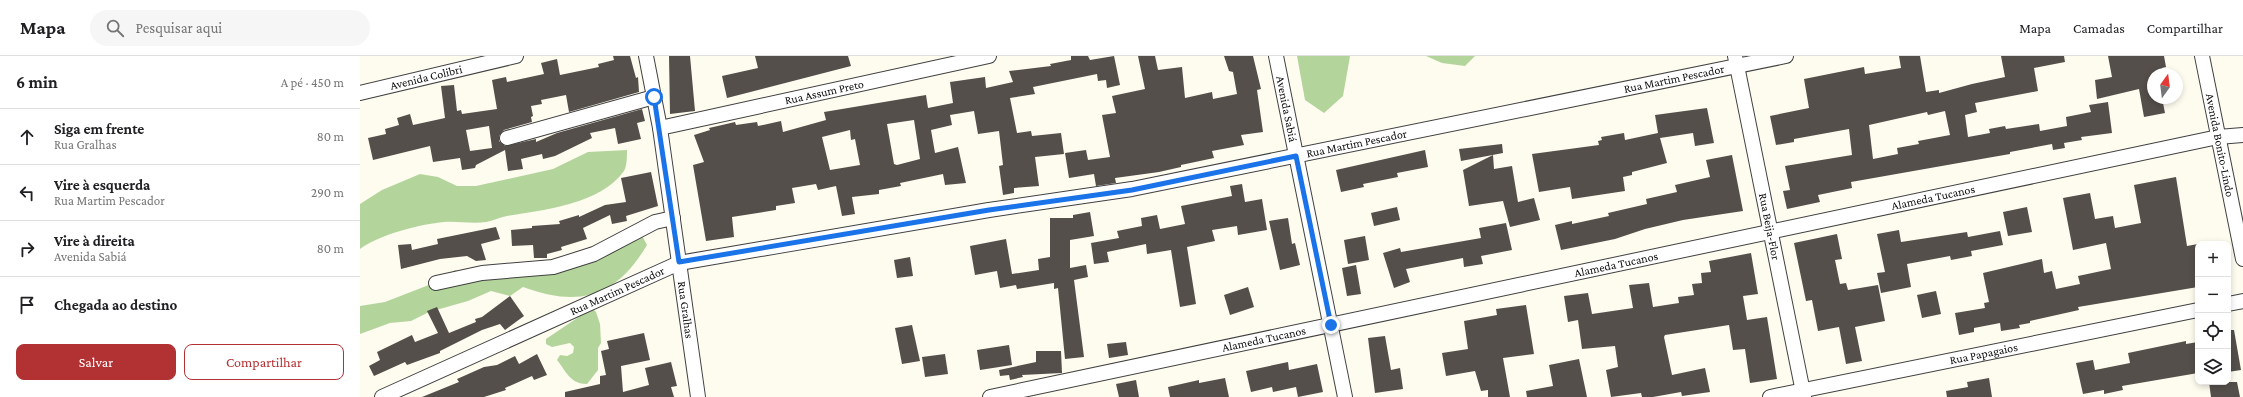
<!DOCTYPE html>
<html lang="pt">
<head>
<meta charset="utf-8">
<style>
	body { margin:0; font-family:"Crimson Pro",serif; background:#f6f6f6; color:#202124 }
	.controls { position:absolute; right:12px; bottom:12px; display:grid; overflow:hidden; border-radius:8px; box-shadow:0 2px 6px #0003 }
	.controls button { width:36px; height:36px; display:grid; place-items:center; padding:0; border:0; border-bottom:1px solid #e0e0e0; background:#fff; color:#202124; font:20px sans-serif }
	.compass { position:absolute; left:1787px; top:12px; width:36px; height:36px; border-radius:50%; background:#fff; box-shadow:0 2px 6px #0003; rotate:14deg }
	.stop { position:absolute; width:12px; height:12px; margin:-9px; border:3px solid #1a73e8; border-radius:50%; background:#fff }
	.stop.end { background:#1a73e8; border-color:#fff; box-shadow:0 1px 4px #0008 }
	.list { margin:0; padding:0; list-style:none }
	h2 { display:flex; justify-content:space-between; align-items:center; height:52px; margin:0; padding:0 16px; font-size:17px }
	h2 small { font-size:13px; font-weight:400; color:#757577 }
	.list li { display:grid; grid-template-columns:26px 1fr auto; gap:12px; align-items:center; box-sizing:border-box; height:56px; padding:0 16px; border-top:1px solid #e0e0e0 }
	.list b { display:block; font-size:15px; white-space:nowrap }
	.list p { margin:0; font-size:13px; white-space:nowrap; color:#757577 }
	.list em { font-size:13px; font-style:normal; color:#757577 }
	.actions { display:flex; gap:8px; padding:12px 16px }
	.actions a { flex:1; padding:9px 0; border:1px solid #b23132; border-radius:8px; text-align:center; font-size:14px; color:#b23132 }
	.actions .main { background:#b23132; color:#fff }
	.icon { flex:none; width:22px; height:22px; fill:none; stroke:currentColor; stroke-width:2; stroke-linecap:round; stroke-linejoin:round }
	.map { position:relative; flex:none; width:1883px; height:341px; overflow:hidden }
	header { display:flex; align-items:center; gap:24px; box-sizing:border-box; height:56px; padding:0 20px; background:#fff; border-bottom:1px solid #e0e0e0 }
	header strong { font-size:19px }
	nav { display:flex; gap:22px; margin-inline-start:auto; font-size:14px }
	.search { width:280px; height:36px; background:#f6f6f6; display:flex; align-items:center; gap:10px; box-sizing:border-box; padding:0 14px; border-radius:22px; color:#757577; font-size:15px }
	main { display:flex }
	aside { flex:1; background:#fff }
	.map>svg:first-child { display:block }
</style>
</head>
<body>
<header>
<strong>Mapa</strong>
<div class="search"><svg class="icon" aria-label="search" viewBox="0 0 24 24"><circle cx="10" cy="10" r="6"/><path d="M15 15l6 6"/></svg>Pesquisar aqui</div>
<nav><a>Mapa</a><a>Camadas</a><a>Compartilhar</a></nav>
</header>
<main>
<aside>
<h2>6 min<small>A pé · 450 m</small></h2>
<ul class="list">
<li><svg class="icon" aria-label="ahead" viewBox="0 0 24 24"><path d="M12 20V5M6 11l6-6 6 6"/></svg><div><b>Siga em frente</b><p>Rua Gralhas</p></div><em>80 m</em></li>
<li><svg class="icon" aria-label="left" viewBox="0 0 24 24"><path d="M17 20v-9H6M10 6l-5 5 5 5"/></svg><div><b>Vire à esquerda</b><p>Rua Martim Pescador</p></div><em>290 m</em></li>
<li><svg class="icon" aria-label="right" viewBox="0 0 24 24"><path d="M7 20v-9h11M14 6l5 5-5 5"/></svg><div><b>Vire à direita</b><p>Avenida Sabiá</p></div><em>80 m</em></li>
<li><svg class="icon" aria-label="arrive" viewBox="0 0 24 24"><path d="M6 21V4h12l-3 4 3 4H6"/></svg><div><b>Chegada ao destino</b></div></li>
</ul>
<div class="actions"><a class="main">Salvar</a><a>Compartilhar</a></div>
</aside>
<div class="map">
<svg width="1883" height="341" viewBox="0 0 1883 341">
	<rect width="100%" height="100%" fill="#fefbef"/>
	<!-- forest -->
	<g fill="#b3d59c">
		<polygon points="937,0 990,0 983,40 964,57 945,44"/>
		<polygon points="1066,0 1115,0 1105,10 1082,7"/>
		<path d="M267 94C267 100 267 110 264 115 241 148 183 154 147 160 140 161 133 165 126 166 112 168 98 165 84 166 61 168 18 179 0 193V148L22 134 60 118 78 121 97 130H116L193 113 228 96Z"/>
		<path d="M278 172 287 189C256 241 220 252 163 231L150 240 131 235 108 245 69 256 51 265 30 267 0 278V250L25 246 79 225 95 214 132 224 151 220 191 218 208 214Z"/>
		<path d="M232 252 236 256 240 268 241 287 238 292V314L227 328C210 328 206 315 197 304L200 299 207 300 213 297 214 291 210 287 192 291 186 288V283Z"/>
	</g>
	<!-- building -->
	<g fill="#554f4b" fill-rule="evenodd">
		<path d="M253 0H270L276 22 278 21 279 36 209 56 206 39 181 44 182 48 171 50 173 60 171 61 172 66 144 74 139 80V85L145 90 176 83V86L197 77 282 53 285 65 277 67 281 83 258 88 255 72 230 77 232 82 195 100 183 103 182 98 161 103 163 113 148 115 145 94 116 109 115 112 102 114 100 102 73 106 70 90 13 104 8 82 26 78 25 73 39 69 37 62 50 58 53 69 85 62 81 30 94 29 97 55 101 54 102 58 137 53 132 24 146 21 147 26 184 18 181 7 197 3 200 19 239 11 238 8 254 4ZM129 70 132 92 110 95 106 74Z"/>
		<polygon points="309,0 330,0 335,55 310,58"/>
		<polygon points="395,0 488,0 491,10 367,42 362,20 398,12"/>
		<path d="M711 0H728L730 4 754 0 760 29 747 32 746 24 738 25 737 18 673 31 675 38 650 42 657 77 671 75 672 80 701 77 704 98 675 101 679 130 654 132V137L643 139 639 110 643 109 639 75 618 78 614 55 590 59 592 69 571 74 575 97 598 91 606 127 585 129 583 118 540 127 541 130 519 134V138L492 141 495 158 482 160 476 130 458 134 456 128 432 132 435 147 416 150V154L372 161 374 181 346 185 333 109 344 106 334 79 350 74 349 72 375 66 376 69 397 66 398 70 421 65 423 76 466 64 464 56 566 39 568 52 593 47 590 26 625 21 626 32 653 26 649 15 691 10 690 8 711 4ZM554 64 560 103 537 109 534 108 527 68ZM490 74 491 84 495 83 500 109 470 114 462 81Z"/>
		<polygon points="778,0 795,0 798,14 822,11 825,42 852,36 853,43 877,38 873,16 869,15 864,0 893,0 901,33 897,34 903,76 881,79 884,89 852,95 854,102 821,109 821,111 799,116 755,122 756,127 736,130 734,118 709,122 705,97 726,94 728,104 750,101 742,59 756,57 752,40 785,33"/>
		<path d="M1539 0H1560L1566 36 1579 34V37L1612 28 1645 21 1641 0H1704L1705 6 1674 12 1678 35 1615 47 1617 56 1605 59 1608 81 1630 77 1629 73 1645 70 1646 73 1679 68 1680 75 1707 70 1706 61 1731 56 1729 49 1748 46 1752 77 1721 81 1722 84 1704 87 1705 92 1693 94 1692 88 1650 96V98L1627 102 1491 126 1492 132 1458 139 1460 146 1427 153 1423 135 1430 134 1425 110 1492 99 1489 73 1434 83V86L1416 89 1410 60 1449 52 1444 23 1504 11 1505 18 1541 12ZM1585 55 1590 79 1558 85 1559 88 1537 92 1538 98 1513 103 1509 69 1567 56 1568 59Z"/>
		<polygon points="1748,0 1804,0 1806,11 1802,12 1803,18 1793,18 1793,42 1802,42 1805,57 1784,61 1779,33 1737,43 1735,24 1752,21"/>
		<polygon points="1347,52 1354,87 1335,90 1333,77 1300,82 1307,107 1272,116 1272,119 1263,121 1265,135 1212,143 1210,131 1179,136 1172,98 1239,89 1238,85 1242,84 1241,81 1264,77 1265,84 1298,77 1295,59"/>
		<polygon points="1142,88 1143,97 1101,105 1099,93"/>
		<polygon points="1065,94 1068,111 1037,117 1038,121 1003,128 1004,131 981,136 976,114"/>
		<polygon points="1133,99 1134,113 1152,110 1158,146 1174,142 1180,164 1150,171 1143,145 1109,150 1103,114"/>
		<polygon points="1372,99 1383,155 1323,164 1285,173 1255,183 1201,194 1195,169 1212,165 1212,168 1249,160 1248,157 1287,148 1286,143 1317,136 1315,129 1350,121 1346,104"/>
		<polygon points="291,116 298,150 266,160 267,165 252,168 250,159 223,172 227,183 201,191 202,194 187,198 187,202 174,202 173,189 152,190 151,174 172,172 172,170 200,168 199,165 219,159 219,161 245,149 266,146 261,122"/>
		<polygon points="1816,121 1827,190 1838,188 1838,231 1718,251 1719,254 1670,265 1670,267 1659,269 1660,272 1641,275 1640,267 1614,272 1614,276 1599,279 1595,257 1625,252 1624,247 1629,246 1623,217 1682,203 1684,217 1692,215 1696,233 1720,228 1718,220 1751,213 1746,187 1713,194 1703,142 1730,137 1735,163 1753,160 1755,172 1781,167 1774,129"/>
		<polygon points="882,128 885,146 902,143 907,174 878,179 877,170 852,174 855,185 827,191 836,248 820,251 811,194 787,198 786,188 747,196 749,206 734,208 731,187 759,182 757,175 782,170 781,162 797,159 800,173 825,168 821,150 872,140 870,130"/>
		<polygon points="1037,151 1040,164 1014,170 1011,157"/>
		<polygon points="1667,151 1672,176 1648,180 1643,156"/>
		<polygon points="730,156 734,180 710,184 710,212 726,209 728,221 714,224 724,301 705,303 698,232 694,233 694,227 657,233 656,229 640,232 637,215 615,219 610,190 646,183 652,218 679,214 678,203 690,201 690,162 713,162 713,159"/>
		<polygon points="928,162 932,188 935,187 940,209 920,214 909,165"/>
		<polygon points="1146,167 1152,194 1121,200 1123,208 1104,211 1103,202 1046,213 1050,226 1034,232 1023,197 1040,192 1041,196 1121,182 1119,172"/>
		<polygon points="136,171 140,183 121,188 126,204 116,205 107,200 80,203 41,213 38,189 51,188 52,194 78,188 77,183"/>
		<polygon points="1539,174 1541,186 1607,176 1608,181 1640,175 1643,189 1611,195 1612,200 1591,204 1590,200 1547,208 1551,231 1521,237 1517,217 1525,216 1517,178"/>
		<polygon points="1477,178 1482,203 1475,204 1480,228 1486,227 1488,234 1518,229 1525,265 1495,271 1502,305 1486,308 1479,271 1458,275 1452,244 1446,245 1434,187"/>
		<polygon points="1005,180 1009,204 988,208 984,184"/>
		<polygon points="1391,197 1398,238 1383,240 1387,264 1407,261 1417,323 1390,327 1385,293 1373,294 1369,269 1305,279 1304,281 1312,319 1345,312 1350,336 1322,340 1321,336 1293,341 1282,341 1281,337 1251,341 1246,314 1258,311 1255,290 1222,293 1218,264 1208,266 1204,240 1228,237 1232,258 1273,252 1269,229 1289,227 1293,251 1319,247 1318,241 1334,239 1332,228 1342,227 1341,217 1351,216 1349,205"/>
		<polygon points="550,201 553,220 537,222 534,204"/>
		<polygon points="996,209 1001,238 987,240 982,212"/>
		<polygon points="888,231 894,251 870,259 864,239"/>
		<polygon points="1576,235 1581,258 1562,262 1557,239"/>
		<polygon points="150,240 164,260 145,274 140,268 122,274 80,295 80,297 47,309 45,306 14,320 9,310 20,304 17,296 52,279 55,286 78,277 67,255 77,251 89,277 116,266 115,263 122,261"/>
		<polygon points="1166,249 1174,298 1143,302 1150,341 1128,341 1128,334 1121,335 1115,315 1086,320 1082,297 1108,293 1104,265 1137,259 1136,253"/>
		<polygon points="552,269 560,305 542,308 535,272"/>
		<polygon points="1868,274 1874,274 1881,314 1868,316"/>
		<polygon points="284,277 290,304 261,310 263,336 289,329 285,312 311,306 317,330 311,331 314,341 205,341 205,336 240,328 240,320 246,319 241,295 249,293 247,285"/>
		<polygon points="1025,280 1031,314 1040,312 1043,333 1015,337 1008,282"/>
		<polygon points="1826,285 1826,288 1838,286 1838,317 1762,330 1763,334 1744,338 1744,334 1723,338 1716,307 1733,304 1735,314 1770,307 1768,297"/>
		<polygon points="766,286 768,299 749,302 747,288"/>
		<polygon points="649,289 652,309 620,314 617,294"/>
		<polygon points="676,295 701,295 702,317 662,319 663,321 650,324 649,319 640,320 639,314 676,306"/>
		<polygon points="177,298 187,319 174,324 172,320 145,332 146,334 124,341 62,341 99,326 97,323 124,311 137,309 155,300 159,308"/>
		<polygon points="585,298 588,318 565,321 562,301"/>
		<polygon points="1219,303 1227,341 1167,341 1166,335 1193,330 1189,309"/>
		<polygon points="928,306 929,314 957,308 963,336 938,341 936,331 913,336 912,331 891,336 886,315"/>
		<polygon points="865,322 869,341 810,341 808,331 839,324 839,327"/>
		<polygon points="1629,322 1632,341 1587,341 1586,335 1608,331 1607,326"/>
		<polygon points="776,324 779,341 759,341 756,328"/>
		<polygon points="1849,326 1877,326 1880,341 1851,341"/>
	</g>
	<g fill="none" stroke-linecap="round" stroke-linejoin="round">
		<!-- street casing -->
		<g stroke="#404040" stroke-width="16">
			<g id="street">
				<path id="s1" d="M286 0 300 72 338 341"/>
				<path id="s2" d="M916 0 985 341"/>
				<path id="s3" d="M1375 0 1444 341"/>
				<path id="s4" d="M1842 0 1883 203"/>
				<path id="s5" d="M0 37 156 0"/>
				<path id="s6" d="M300 72 629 0"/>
				<polyline points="147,82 294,41"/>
				<polyline points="76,227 122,217 193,211 234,198 295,166 313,162"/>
				<polyline points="1868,248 1883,245"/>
				<path id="s7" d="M22 341 319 207 629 154 772 133 1426 0"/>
				<path id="s8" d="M630 341 1858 81 1883 79"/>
				<path id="s9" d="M1410 341 1838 254"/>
			</g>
		</g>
		<!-- street -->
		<use href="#street" stroke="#fff" stroke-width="14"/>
	</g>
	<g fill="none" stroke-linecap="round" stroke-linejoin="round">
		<!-- route -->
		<polyline stroke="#1a73e8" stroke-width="5" points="294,41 319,206 629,154 772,134 936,100 971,269"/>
	</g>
	<g text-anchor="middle" stroke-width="4" stroke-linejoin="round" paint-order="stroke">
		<!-- street labels -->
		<g font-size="12" fill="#0d0d0d" stroke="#fff">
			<text dy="4" stroke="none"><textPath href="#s5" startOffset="68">Avenida Colibri</textPath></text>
			<text dy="4" stroke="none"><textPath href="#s7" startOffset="1338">Rua Martim Pescador</textPath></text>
			<text dy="4" stroke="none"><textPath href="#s6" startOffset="168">Rua Assum Preto</textPath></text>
			<text dy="4" stroke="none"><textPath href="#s2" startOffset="54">Avenida Sabiá</textPath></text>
			<text dy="4" stroke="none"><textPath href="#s7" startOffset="1014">Rua Martim Pescador</textPath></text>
			<text dy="4" stroke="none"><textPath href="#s4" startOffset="91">Avenida Bonito-Lindo</textPath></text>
			<text dy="4" stroke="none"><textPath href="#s8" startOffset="964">Alameda Tucanos</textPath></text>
			<text dy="4" stroke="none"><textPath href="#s3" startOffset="174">Rua Beija-Flor</textPath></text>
			<text dy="4" stroke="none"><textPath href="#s8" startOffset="640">Alameda Tucanos</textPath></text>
			<text dy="4" stroke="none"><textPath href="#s7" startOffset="258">Rua Martim Pescador</textPath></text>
			<text dy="4" stroke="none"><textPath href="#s1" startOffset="257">Rua Gralhas</textPath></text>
			<text dy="4" stroke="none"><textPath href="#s8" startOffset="280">Alameda Tucanos</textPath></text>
			<text dy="4" stroke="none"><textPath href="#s9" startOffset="218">Rua Papagaios</textPath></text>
		</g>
	</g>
</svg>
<div class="controls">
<button>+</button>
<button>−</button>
<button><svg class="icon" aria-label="locate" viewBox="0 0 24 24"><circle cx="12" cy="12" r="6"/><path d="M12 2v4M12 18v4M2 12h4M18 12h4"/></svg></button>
<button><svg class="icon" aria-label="layers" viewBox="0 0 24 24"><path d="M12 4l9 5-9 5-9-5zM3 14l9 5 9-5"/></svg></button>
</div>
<svg class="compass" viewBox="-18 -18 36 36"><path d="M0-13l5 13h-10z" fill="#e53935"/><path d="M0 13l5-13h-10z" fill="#757577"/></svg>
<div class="stop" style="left:294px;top:41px"></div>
<div class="stop end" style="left:971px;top:269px"></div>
</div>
</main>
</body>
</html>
